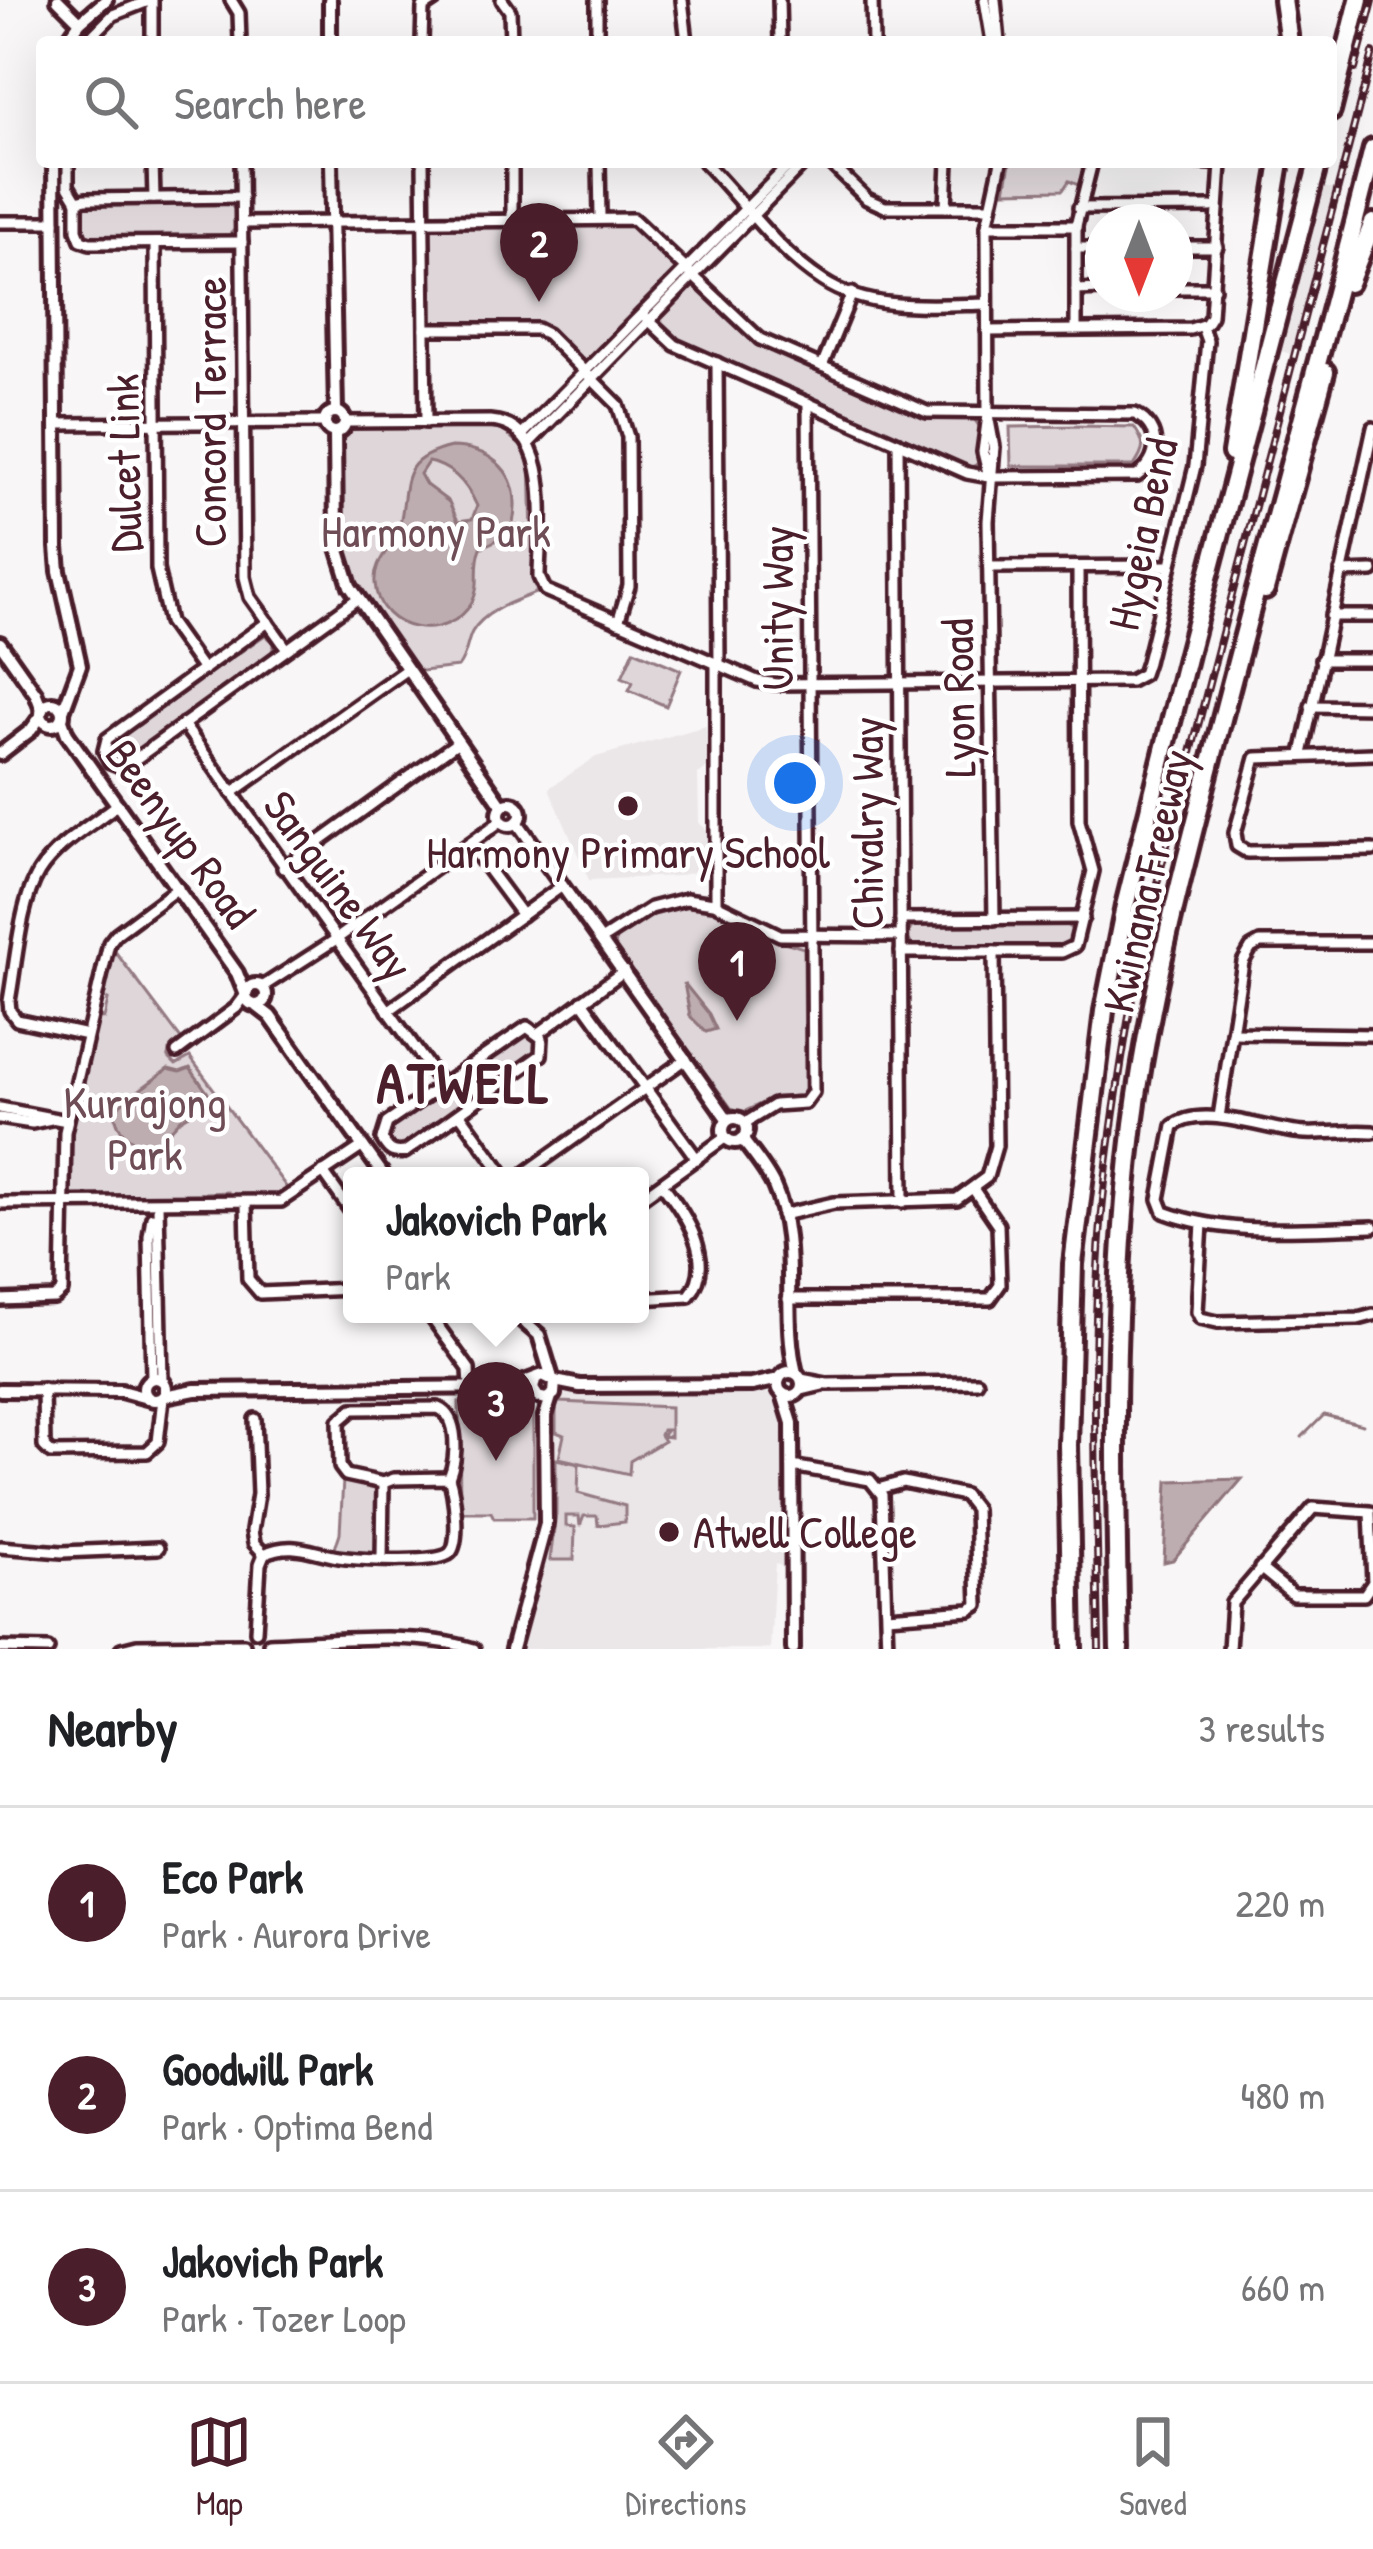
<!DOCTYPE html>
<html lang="en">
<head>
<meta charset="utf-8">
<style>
	body { margin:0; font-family:"Patrick Hand",sans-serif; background:#f2f2f2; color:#202124 }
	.compass { position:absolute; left:1085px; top:204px; width:108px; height:108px; border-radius:50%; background:#fff; box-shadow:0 12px 48px #0002; rotate:180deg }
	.you { position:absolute; left:795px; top:783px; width:42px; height:42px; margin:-30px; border:9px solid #fff; border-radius:50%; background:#1a73e8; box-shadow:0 0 0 18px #1a73e833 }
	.badge { display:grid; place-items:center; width:78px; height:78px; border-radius:50%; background:#4a1f2b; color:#fff; font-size:39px; font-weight:700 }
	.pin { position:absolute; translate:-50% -99px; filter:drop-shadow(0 3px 6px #0008) }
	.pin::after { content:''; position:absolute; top:63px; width:42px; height:36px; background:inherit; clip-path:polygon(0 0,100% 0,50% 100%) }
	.popup { position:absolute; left:343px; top:1167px; width:306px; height:156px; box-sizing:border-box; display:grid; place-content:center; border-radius:12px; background:#fff; filter:drop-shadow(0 3px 9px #0005); font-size:39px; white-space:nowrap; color:#757577 }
	.popup b { font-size:45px; color:#202124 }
	.popup::after { content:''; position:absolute; left:50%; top:100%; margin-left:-24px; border:24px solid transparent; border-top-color:#fff }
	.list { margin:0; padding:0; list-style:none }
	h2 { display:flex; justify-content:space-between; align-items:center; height:156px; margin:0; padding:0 48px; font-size:51px }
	h2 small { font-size:39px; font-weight:400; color:#757577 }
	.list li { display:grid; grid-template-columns:78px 1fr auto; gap:36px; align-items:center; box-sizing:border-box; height:192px; padding:0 48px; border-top:3px solid #e0e0e0 }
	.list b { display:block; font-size:45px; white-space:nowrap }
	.list p { margin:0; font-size:39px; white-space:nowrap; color:#757577 }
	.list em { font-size:39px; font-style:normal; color:#757577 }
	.icon { flex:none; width:66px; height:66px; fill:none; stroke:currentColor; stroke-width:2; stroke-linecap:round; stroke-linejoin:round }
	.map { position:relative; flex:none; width:1373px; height:1649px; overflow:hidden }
	.search { position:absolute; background:#fff; box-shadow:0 12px 48px #0002; left:36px; right:36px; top:36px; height:132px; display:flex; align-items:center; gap:30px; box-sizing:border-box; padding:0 42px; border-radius:12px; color:#757577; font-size:45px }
	.sheet { height:732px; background:#fff }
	nav { display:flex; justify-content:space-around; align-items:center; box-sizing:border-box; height:168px; border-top:3px solid #e0e0e0; background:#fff; font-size:33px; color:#757577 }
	nav a { display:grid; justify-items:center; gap:6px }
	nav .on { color:#4a1f2b }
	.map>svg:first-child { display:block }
</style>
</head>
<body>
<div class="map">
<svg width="1373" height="1649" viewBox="0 0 1373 1649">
	<rect width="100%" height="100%" fill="#f8f6f7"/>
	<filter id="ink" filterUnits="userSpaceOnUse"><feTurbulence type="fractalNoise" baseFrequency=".00833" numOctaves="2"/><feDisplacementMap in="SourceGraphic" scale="24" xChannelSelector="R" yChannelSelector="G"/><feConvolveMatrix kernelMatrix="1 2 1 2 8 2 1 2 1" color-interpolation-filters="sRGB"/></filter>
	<g filter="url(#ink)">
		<!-- built -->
		<g fill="#ebe6e8">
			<polygon points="1321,186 1339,191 1295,355 1277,350"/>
			<polygon points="706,726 707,768 698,774 699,823 707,830 708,869 676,876 589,880 549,788 596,757"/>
			<polygon points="752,1389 780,1396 787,1424 788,1556 786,1569 775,1563 770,1649 517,1649 521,1645 549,1545 553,1494 549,1430 554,1400 565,1394 586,1392"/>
		</g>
		<!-- green -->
		<g fill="#ded6d9" stroke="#947a82" stroke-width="3">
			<polygon points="1006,162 1087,162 1078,185 1069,181 1063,190 1005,191 1010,163"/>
			<polygon points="227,202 237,211 237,227 226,238 87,239 81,236 78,212 88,203"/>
			<polygon points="629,222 677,265 675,278 593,361 579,360 548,331 439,325 429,318 427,234 433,225"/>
			<polygon points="692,287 701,288 753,339 925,416 974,419 980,427 980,462 968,470 674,340 661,328 660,317"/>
			<path d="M493 425 500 427 530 455 533 581 538 592C515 601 485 610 472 632 466 644 467 656 458 667L413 672 359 596 339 550 340 442 347 431 360 428Z"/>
			<path d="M1077 426 1134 427C1146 444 1145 450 1134 466H1011L1010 427Z"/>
			<polygon points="265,635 275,643 270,656 127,760 114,762 108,754 110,742"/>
			<polygon points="634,650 681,670 666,706 629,690 633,682 622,677"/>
			<polygon points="693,904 708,907 765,936 804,948 805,1096 775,1097 743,1112 731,1108 615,949 616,939 659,911"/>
			<polygon points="1065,924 1073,930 1071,939 1063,945 919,947 912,945 907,937 911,928 918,925"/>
			<polygon points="114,950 181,1039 169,1050 168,1057 176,1065 190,1057 290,1192 281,1197 228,1200 228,1192 206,1193 205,1200 72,1198 68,1189 72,1121 97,1017 104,1018 108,1000 102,997"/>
			<polygon points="528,1034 537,1044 535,1051 401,1147 392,1146 387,1138 388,1131"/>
			<polygon points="560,1398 560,1402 670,1407 670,1437 662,1436 667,1430 662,1430 660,1435 664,1441 630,1461 629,1474 559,1458 564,1435 556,1432 556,1403"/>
			<polygon points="459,1402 521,1402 533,1410 533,1518 494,1518 491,1512 460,1512"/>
			<polygon points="556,1459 579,1464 578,1493 625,1506 625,1522 598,1525 597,1516 584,1516 580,1526 579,1516 566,1516 566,1526 575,1527 574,1560 550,1560 556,1514"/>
			<polygon points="343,1480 373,1482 378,1487 379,1551 372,1556 334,1551 340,1533"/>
		</g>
		<!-- water -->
		<g fill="#bdadb0" stroke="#8f747b" stroke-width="3" fill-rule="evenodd">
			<path d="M451 447C486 447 516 468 515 506 515 515 513 527 507 534 500 540 489 543 481 548 473 567 482 584 472 602 449 644 378 634 375 583 373 558 396 546 400 524 409 482 397 460 451 447ZM428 462C452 466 467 484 477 506L472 519 458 521 449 502 426 485 420 474Z"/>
			<polygon points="684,983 709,1014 716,1029 706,1032 690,1016"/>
			<path d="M190 1068 213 1100 181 1119 155 1147C132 1145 116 1132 114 1109L168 1069 180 1072Z"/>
			<polygon points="1242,1479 1173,1560 1164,1562 1168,1481"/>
		</g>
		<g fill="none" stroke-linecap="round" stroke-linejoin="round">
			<!-- stream -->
			<polyline stroke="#8f747b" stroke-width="3" points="1302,1437 1324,1415 1363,1425"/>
			<!-- minor casing -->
			<g stroke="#4a1f2b" stroke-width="18">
				<g id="minor">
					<polyline points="152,0 152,42"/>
					<polyline points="231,0 239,13 240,42"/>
					<polyline points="502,0 510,11 511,42"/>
					<polyline points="597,0 597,42"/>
					<polyline points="682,0 687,42"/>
					<polyline points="779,0 780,42"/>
					<polyline points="872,0 873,42"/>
					<polyline points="985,0 992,42"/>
					<polyline points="995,0 999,42"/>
					<polyline points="86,42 113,15 151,0"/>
					<polyline points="422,42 423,8 435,0"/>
					<polyline points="68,162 68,186 77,201"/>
					<polyline points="153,162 154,198"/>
					<polyline points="241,162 245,577 250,597 287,649"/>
					<polyline points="423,162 426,422"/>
					<polyline points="512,162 512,218"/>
					<polyline points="599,162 600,217"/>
					<path d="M704 162C742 200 777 252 823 281 870 312 934 305 987 304"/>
					<polyline points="829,162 867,199 885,207 991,207"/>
					<polyline points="1195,162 1212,163"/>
					<polyline points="242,197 86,199 77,201 77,230 81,240 90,243 242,242"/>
					<polyline points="946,207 948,162"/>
					<polyline points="1079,208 1211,207"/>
					<polyline points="0,222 55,222"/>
					<path d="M242 223 633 219 760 339 927 412 1135 414C1162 428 1160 460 1137 476L989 477 967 473 675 345 642 314"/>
					<polyline points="987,226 1076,226"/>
					<polyline points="155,243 157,569 169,622 203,670"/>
					<polyline points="1175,247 1217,247"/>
					<polyline points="1076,248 1103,248"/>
					<polyline points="1175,288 1214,288"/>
					<polyline points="1076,290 1103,289"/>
					<polyline points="425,329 537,329 547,334 618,405 628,437 629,586 618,622"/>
					<polyline points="1076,329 1076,226 1092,162"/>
					<polyline points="987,331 1190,329 1206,324 1211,316 1221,164"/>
					<polyline points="717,363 719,665"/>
					<polyline points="822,366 852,293"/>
					<polyline points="988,415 994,447 988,521 994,919"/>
					<path d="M345 422 490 421C557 425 539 531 539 577L545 590 757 681 777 684 1130 681 1143 674 1147 662 1195 466 1207 341 1202 327"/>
					<polyline points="57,424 324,422"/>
					<polyline points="521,436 792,162"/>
					<polyline points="898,443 903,1202"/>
					<polyline points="528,444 805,162"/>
					<polyline points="989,477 983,452 988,415 987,226 1001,162"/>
					<polyline points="989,567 1170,566"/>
					<polyline points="1341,572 1373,571"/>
					<polyline points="1331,616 1373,616"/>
					<polyline points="268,622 107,739 104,751 110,762 120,766 130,763 357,599"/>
					<polyline points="1321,660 1373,660"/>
					<polyline points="1311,706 1373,707"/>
					<polyline points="183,724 441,1084"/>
					<polyline points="1302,754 1373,428"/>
					<polyline points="1373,754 1256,758 1235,833 1237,846 1247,852 1373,850"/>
					<polyline points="232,793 407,669"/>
					<polyline points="470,845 522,915"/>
					<polyline points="283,868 458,742"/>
					<polyline points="716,903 716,664"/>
					<polyline points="901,919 1083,918"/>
					<polyline points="601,940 651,908 686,899 714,903 780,935 901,936"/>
					<polyline points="901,952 1062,952 1075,946 1093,871 1079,821 1078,567"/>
					<polyline points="262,987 335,940 501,821"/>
					<polyline points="582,1001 697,1159"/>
					<polyline points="388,1011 562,886"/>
					<path d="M527 1027 542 1038 541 1055 405 1152C392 1154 388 1150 382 1139L387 1123Z"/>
					<polyline points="1232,1033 1373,1035"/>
					<polyline points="538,1034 624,971"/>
					<path d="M87 1035 17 1020 10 1011 9 1001C16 964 20 902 39 872 57 844 92 825 118 804"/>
					<polyline points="177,1052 236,1008 245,996"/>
					<polyline points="0,1108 67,1121"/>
					<polyline points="460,1114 505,1176"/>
					<polyline points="1219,1117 1243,962 1251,948 1260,943 1373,943"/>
					<polyline points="0,1118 32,1123 51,1119"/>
					<polyline points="745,1123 774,1105 805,1103 813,1092 808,403"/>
					<path d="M1373 1132C1350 1130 1327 1134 1305 1133 1267 1131 1203 1103 1173 1126L1159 1199 1164 1212C1230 1237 1303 1228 1373 1227"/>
					<polyline points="323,1172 352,1213"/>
					<polyline points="521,1176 686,1059"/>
					<polyline points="640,1199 726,1137"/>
					<polyline points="0,1203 281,1201 363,1146"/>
					<polyline points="246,1204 248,1279 260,1293 352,1289"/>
					<polyline points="158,1205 162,1380"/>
					<polyline points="782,1215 834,1203 957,1199 987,1177 996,1146 994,952"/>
					<polyline points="1202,1223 1197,1312 1200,1318 1218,1322 1358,1319 1373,1315"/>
					<path d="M640 1299 689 1296C718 1261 684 1212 662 1184"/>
					<polyline points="788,1299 990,1299 1000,1285 998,1225 974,1190"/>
					<polyline points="0,1300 54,1298 62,1291 65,1132 109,943 116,934 178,888"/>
					<polyline points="429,1314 469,1369 470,1388"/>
					<polyline points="152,1378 149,1236 152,1217"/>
					<polyline points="801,1379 827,1384 977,1382"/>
					<polyline points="43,1389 44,1446 51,1453 147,1452 158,1442 163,1398"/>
					<polyline points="801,1390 822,1385"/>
					<polyline points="255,1419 258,1494 252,1531 254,1543 264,1554"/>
					<polyline points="792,1466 870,1480 882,1495 887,1649"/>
					<path d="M383 1483 346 1475 340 1467 339 1421 353 1409 438 1408C460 1417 457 1458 449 1478"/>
					<polyline points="878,1489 903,1482 964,1495 975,1509 978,1605 970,1610 887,1616"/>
					<polyline points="0,1547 62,1552 158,1548"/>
					<path d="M256 1631 260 1564 264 1554C294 1539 315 1555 346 1558 365 1560 439 1564 450 1553 461 1542 454 1492 449 1478L394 1479 383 1483 382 1559"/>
					<path d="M269 1643C332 1641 414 1630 474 1649"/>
					<polyline points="0,1648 48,1649"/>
					<polyline points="121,1649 137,1645 244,1644"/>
					<polyline points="1229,1649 1232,1603 1313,1508 1370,1512 1373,1582 1364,1595 1293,1595 1260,1568"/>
				</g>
			</g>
			<!-- tertiary casing -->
			<g stroke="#4a1f2b" stroke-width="20">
				<g id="tertiary">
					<polyline points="58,0 80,22"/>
					<polyline points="330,0 330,42"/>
					<polyline points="66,42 80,22 106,0"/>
					<polyline points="54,162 57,547 59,571 80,665 63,711"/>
					<polyline points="331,162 336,411"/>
					<circle cx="335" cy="422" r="10"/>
					<polyline points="335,432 336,541 350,586 502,805"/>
					<polyline points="0,643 36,694 42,710"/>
					<circle cx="52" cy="714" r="11"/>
					<polyline points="62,720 67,734 237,973 245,993"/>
					<polyline points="0,754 31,730 41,716"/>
					<circle cx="510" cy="814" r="11"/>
					<polyline points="517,822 728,1120"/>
					<circle cx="256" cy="995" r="10"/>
					<polyline points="257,1006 270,1016 384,1176"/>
					<circle cx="735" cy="1130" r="12"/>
					<path d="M742 1139C753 1154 766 1169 774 1186 800 1244 781 1313 796 1373"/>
					<polyline points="515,1314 539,1335 552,1378"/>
					<circle cx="790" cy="1384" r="12"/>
					<circle cx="155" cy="1389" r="11"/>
					<polyline points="555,1381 580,1386 752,1385 779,1379"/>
					<polyline points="0,1390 121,1391 147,1398"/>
					<polyline points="783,1394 792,1423 793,1649"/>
					<polyline points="165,1396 195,1390 511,1387 543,1375 555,1381 554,1394 546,1399 538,1397 533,1389 535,1380"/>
					<polyline points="512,1649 546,1524 545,1416 551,1397"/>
				</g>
			</g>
			<!-- motorway casing -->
			<g stroke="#4a1f2b" stroke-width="26">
				<g id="motorway">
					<polyline points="1283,0 1289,42"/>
					<polyline points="1331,111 1359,0"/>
					<polyline points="1349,283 1373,223"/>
					<polyline points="1232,453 1280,162"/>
					<polyline points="1265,590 1325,372"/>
					<polyline points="1072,1649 1068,1445 1073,1264 1104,1011 1125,906 1189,650 1318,162"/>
					<path d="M1119 1649C1115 1475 1111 1298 1133 1124 1149 1001 1180 881 1211 762 1263 557 1322 354 1373 149"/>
				</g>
			</g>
			<!-- minor -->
			<use href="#minor" stroke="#fff" stroke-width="9"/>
			<!-- tertiary -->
			<use href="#tertiary" stroke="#fff" stroke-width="10"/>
			<!-- motorway -->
			<use href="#motorway" stroke="#fff" stroke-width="16"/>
			<!-- rail casing -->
			<g stroke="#4a1f2b" stroke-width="8">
				<g id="rail">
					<polyline points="1355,69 1373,1"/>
					<path d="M1099 1649C1097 1500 1089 1349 1103 1200 1112 1112 1127 1024 1143 937L1373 53"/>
				</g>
			</g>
			<!-- rail -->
			<use href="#rail" stroke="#fff" stroke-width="3" stroke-dasharray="9" stroke-linecap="butt"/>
		</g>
	</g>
	<!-- markers -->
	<g fill="#4a1f2b" stroke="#fff" stroke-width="4.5">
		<circle cx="628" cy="806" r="12"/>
		<circle cx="669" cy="1532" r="12"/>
	</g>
	<g text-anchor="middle" stroke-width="9" stroke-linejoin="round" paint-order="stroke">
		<!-- street labels -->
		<g font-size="45" fill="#4a1f2b" stroke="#fff">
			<text transform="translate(210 412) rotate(-90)" y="16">Concord Terrace</text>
			<text transform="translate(124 463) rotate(-91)" y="16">Dulcet Link</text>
			<text transform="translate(1142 534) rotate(-78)" y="16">Hygeia Bend</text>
			<text transform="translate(777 608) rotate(-90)" y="16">Unity Way</text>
			<text transform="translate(958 698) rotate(-91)" y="16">Lyon Road</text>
			<text transform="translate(867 823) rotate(-90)" y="16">Chivalry Way</text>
			<text transform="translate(181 833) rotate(54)" y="16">Beenyup Road</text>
			<text transform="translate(1147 881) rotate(-77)" y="16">Kwinana Freeway</text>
			<text transform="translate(339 885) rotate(54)" y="16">Sanguine Way</text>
		</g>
		<!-- park labels -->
		<g font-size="45" fill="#6f4d56" stroke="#fff">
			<text x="436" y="547">Harmony Park</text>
			<text x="145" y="1118">Kurrajong<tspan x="145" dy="52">Park</tspan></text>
		</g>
		<!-- poi labels -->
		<g font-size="45" fill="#4a1f2b" stroke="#fff">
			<text x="628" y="868">Harmony Primary School</text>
			<text x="693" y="1548" text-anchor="start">Atwell College</text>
		</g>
		<!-- district labels -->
		<g font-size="57" font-weight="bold" letter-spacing="3" fill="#4a1f2b" stroke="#fff">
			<text x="464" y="1103">ATWELL</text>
		</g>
	</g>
</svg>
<svg class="compass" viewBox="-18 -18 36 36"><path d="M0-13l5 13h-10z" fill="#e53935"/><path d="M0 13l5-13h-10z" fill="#757577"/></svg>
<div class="you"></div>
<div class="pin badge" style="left:737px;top:1021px">1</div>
<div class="pin badge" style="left:539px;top:302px">2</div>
<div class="pin badge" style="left:496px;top:1461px">3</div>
<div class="popup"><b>Jakovich Park</b>Park</div>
<div class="search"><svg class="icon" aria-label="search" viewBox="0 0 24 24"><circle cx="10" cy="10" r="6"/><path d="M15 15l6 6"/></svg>Search here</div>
</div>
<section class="sheet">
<h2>Nearby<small>3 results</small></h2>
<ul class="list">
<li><span class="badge">1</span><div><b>Eco Park</b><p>Park · Aurora Drive</p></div><em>220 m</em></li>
<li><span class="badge">2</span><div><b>Goodwill Park</b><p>Park · Optima Bend</p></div><em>480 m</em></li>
<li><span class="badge">3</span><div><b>Jakovich Park</b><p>Park · Tozer Loop</p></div><em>660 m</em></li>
</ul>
</section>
<nav>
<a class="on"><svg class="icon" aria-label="map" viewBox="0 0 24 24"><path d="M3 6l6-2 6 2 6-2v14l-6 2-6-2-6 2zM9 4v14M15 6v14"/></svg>Map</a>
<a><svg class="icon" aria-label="directions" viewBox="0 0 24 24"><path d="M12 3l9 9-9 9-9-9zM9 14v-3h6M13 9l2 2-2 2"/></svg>Directions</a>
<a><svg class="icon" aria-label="saved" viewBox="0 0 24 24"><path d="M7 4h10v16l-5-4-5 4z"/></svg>Saved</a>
</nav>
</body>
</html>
